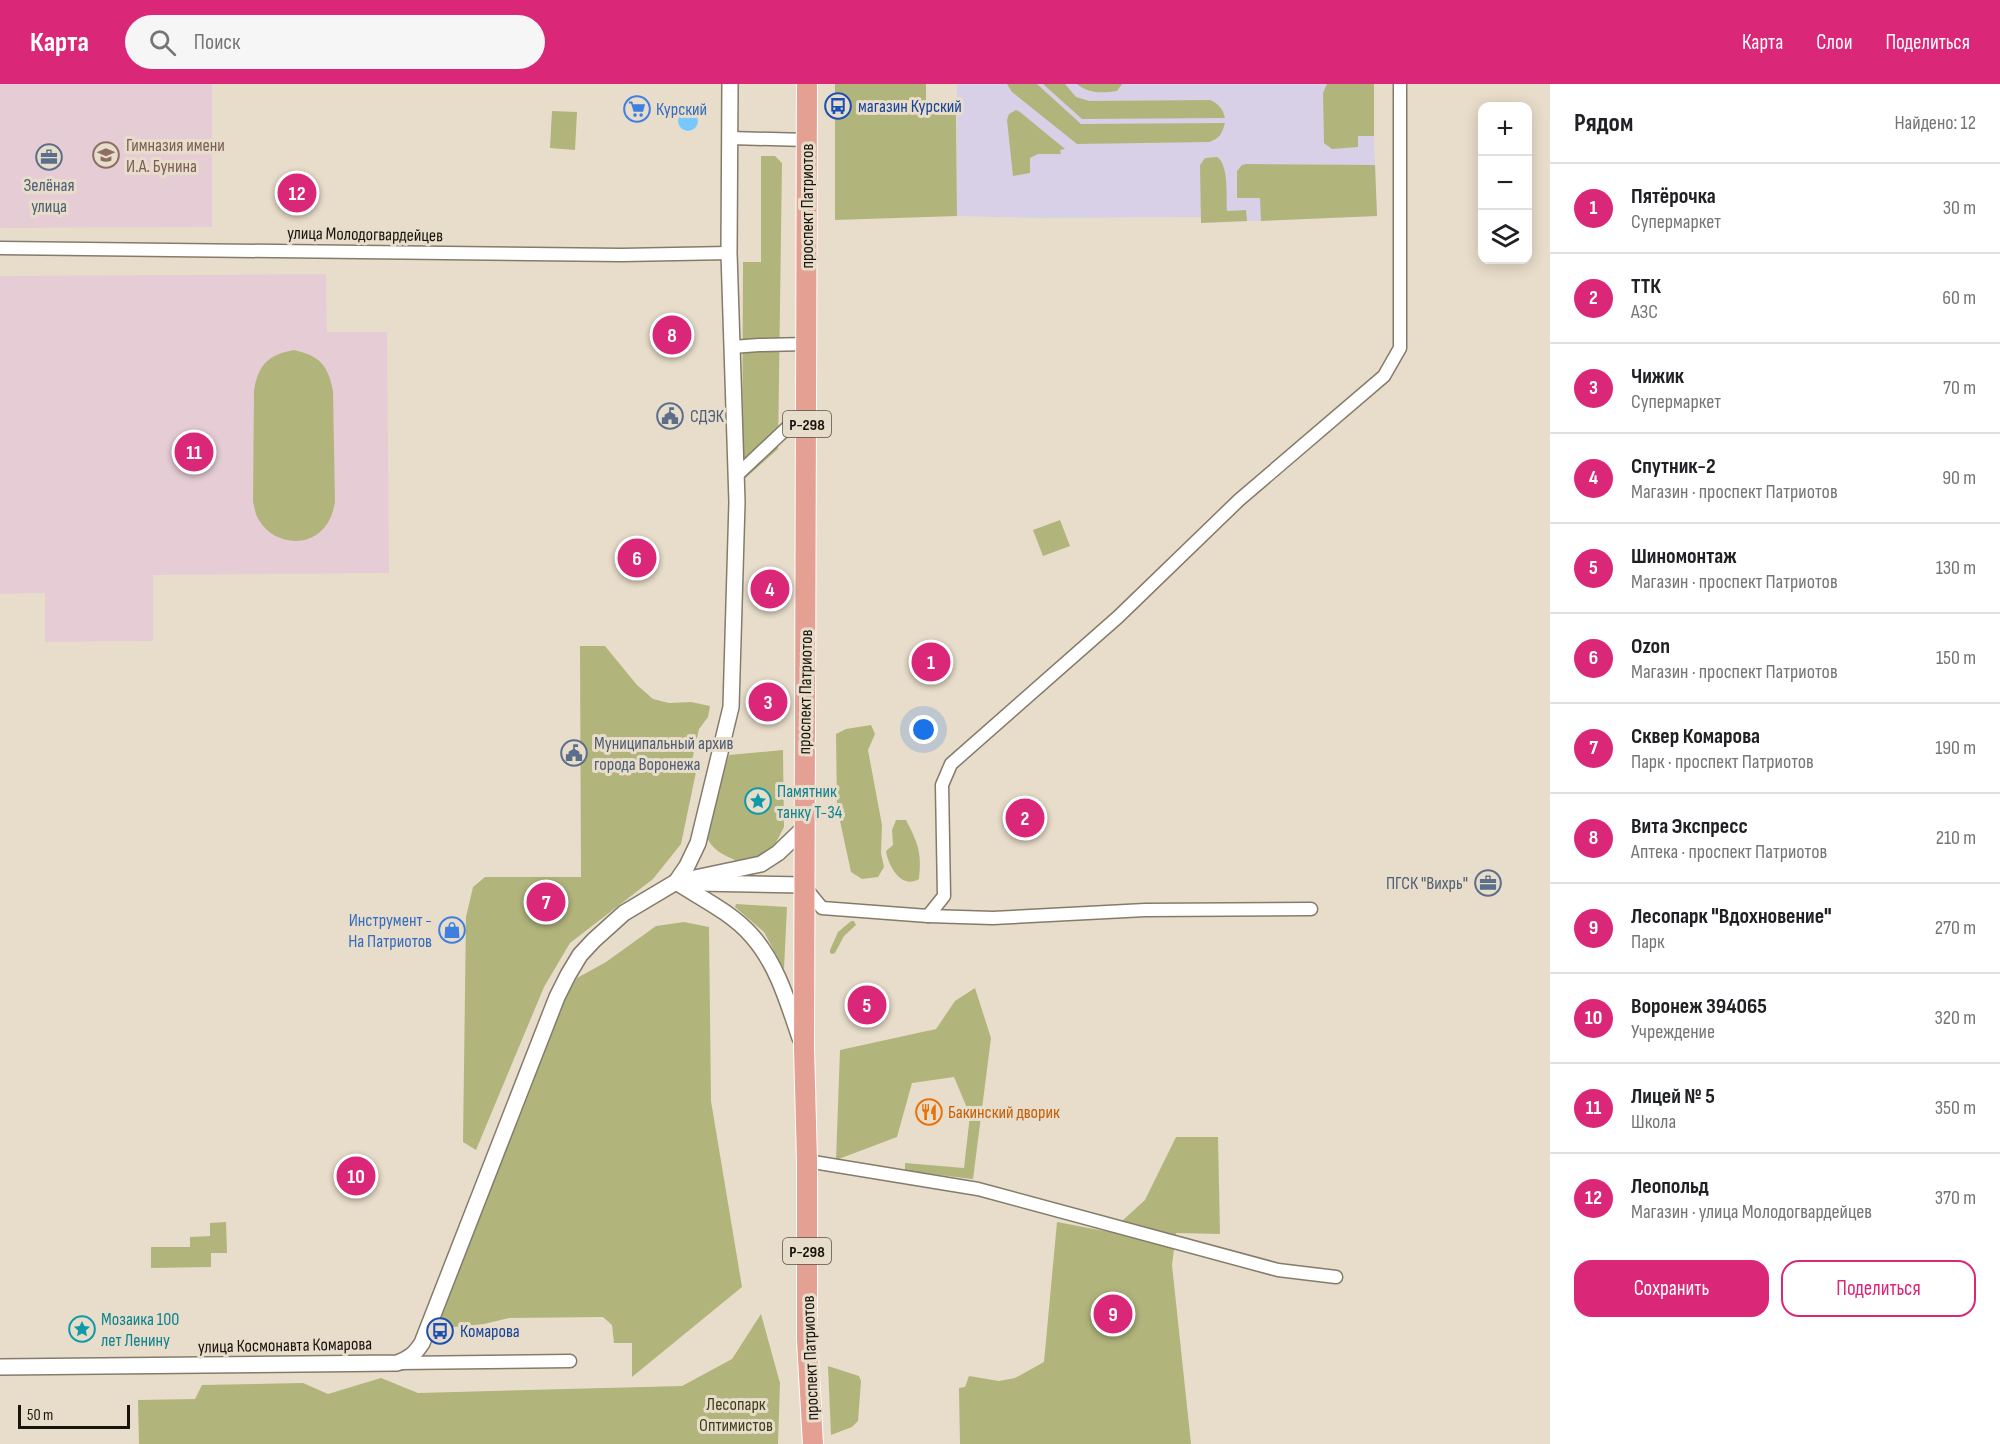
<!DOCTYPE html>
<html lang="ru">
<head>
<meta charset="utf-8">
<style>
	body { margin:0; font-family:"Sofia Sans Condensed",sans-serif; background:#f6f6f6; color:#202124 }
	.controls { position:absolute; right:18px; top:18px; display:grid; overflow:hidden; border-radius:12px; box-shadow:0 3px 15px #0003 }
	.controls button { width:54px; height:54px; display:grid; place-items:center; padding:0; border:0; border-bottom:2px solid #e0e0e0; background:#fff; color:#202124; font:30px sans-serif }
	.scale { position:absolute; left:18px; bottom:15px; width:112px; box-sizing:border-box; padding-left:6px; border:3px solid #18140d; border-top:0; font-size:16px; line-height:21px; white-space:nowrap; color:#18140d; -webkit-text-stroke:4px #e8ddca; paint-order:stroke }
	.you { position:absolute; left:924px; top:646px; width:21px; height:21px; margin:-15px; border:4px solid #fff; border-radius:50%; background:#1a73e8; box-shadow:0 0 0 9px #1a73e833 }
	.badge { display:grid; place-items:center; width:39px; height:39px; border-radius:50%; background:#db2777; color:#fff; font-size:20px; font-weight:700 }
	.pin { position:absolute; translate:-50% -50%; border:3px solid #fff; box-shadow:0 2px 6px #0006 }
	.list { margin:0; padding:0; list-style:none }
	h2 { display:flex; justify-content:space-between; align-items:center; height:78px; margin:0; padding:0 24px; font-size:26px }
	h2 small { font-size:20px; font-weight:400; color:#757577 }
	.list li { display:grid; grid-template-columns:39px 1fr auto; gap:18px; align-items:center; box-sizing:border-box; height:90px; padding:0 24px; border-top:2px solid #e0e0e0 }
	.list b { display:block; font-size:22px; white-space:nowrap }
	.list p { margin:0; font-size:20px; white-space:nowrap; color:#757577 }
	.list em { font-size:20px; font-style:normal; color:#757577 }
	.actions { display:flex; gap:12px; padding:18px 24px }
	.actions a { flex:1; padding:14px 0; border:2px solid #db2777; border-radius:18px; text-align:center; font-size:21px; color:#db2777 }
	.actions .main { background:#db2777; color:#fff }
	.icon { flex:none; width:33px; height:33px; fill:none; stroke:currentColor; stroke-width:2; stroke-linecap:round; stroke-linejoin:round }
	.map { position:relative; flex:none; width:1550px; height:1360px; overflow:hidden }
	header { display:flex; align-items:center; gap:36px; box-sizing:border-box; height:84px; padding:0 30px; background:#db2777; color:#fff }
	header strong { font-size:28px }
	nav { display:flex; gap:33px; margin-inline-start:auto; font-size:21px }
	.search { width:420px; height:54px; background:#f6f6f6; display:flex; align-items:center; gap:15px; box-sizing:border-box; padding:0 21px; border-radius:33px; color:#757577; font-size:22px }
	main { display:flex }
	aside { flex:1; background:#fff }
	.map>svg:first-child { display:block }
</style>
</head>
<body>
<header>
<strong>Карта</strong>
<div class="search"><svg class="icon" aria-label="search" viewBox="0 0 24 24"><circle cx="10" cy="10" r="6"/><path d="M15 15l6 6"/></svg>Поиск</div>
<nav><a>Карта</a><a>Слои</a><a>Поделиться</a></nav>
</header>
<main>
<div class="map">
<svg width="1550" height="1360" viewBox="0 0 1550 1360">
	<rect width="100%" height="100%" fill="#e8ddca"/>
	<!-- education -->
	<g fill="#e6cdd5">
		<polygon points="0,0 212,0 212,143 0,144"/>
		<polygon points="326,190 327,248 387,248 389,489 153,491 153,557 45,558 45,509 0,510 0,192"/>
	</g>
	<!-- medical -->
	<polygon fill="#d7d0e6" points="957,0 1374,0 1374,52 1377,132 1201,139 1201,133 1039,134 957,132"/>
	<!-- green -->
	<g fill="#b1b57c">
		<polygon points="835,0 926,0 926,29 956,29 957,132 835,136"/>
		<path d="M1007 0H1037L1081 40 1225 39C1222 50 1220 54 1209 58L1077 60 1012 8Z"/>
		<path d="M1043 0H1065L1076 13 1089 17 1210 16C1219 20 1223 25 1225 34L1082 35Z"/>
		<path d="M1077 0H1122L1117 7C1103 9 1089 10 1077 0Z"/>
		<polygon points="1327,0 1374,0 1374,52 1358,52 1358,63 1332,65 1324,59 1323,9"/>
		<polygon points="1016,26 1020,28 1065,65 1060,66 1061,70 1038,70 1030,74 1030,89 1013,92 1007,36 1009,30"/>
		<polygon points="552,27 577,28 575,66 550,64"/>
		<polygon points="761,72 775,72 782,79 778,365 742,397 743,178 761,178"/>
		<path d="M1217 73C1229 80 1226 113 1227 127L1246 126 1247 137 1201 139 1200 81 1205 74Z"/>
		<polygon points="1246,80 1375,81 1377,132 1261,137 1260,114 1237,114 1237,87 1242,81"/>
		<path d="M294 266C320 272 328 281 333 307L335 418C333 428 331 436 324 444 306 465 272 459 259 436 255 431 255 424 253 418L254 306C259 280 268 271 294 266Z"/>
		<polygon points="1060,436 1070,462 1043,472 1033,446"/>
		<polygon points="580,562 605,562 637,601 653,615 669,619 691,618 710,622 708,633 699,645 691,681 696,688 681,760 653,795 570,859 544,903 476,1066 463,1058 466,833 473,803 485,793 581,793"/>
		<polygon points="871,641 875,650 868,666 882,741 881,769 884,783 878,793 862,795 851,788 837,723 836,650 846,645"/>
		<path d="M783 666 784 743 770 770 742 779C726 772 708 766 705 746L729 671Z"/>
		<path d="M896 736H906C918 759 922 769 919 795 901 806 888 781 886 767L893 761 892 746Z"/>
		<polygon points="736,820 787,823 784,885 764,848 735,823"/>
		<polygon points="851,837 854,837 856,841 844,852 835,869 832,870 830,869 830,866 838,848"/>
		<polygon points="684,838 709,843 711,1017 742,1203 632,1293 632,1259 614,1259 612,1241 603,1233 509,1234 484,1240 453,1243 432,1236 555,928 577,894 606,878 656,842"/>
		<polygon points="975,904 991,954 973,1095 905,1087 905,1079 964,1084 970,1031 954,993 912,999 897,1053 836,1076 840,966 936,945 955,917"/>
		<polygon points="1176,1053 1218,1053 1220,1150 1176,1149 1172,1181 1191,1360 960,1360 959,1304 965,1303 969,1292 999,1297 1015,1294 1044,1278 1057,1138 1110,1148 1145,1116"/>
		<polygon points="226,1138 227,1169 211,1169 211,1183 151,1184 151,1163 190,1163 190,1153 210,1152 210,1139"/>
		<polygon points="761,1230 780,1299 778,1360 139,1360 138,1316 195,1315 202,1301 303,1299 328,1310 381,1294 418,1309 682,1302 732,1275"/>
		<polygon points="828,1282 859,1292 861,1297 858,1337 852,1343 831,1351"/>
	</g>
	<!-- water -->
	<circle fill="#79c8fd" cx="688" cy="37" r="10"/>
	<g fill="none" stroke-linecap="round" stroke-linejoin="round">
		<!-- minor casing -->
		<g stroke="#857b6a" stroke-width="15">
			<g id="minor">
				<polyline points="730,54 807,56"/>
				<polyline points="0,164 622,171 729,169"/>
				<polyline points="732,263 759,261 807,260"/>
				<polyline points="736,392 807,325"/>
				<polyline points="804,802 822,824 928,832 993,834 1145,826 1311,825"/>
				<polyline points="928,832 944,812 942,701 951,680 1118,533 1239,416 1384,292 1400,264 1400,0"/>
				<polyline points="807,1077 978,1105 1278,1186 1336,1193"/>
				<polyline points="398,1279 570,1277"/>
			</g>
		</g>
		<!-- tertiary casing -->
		<g stroke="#857b6a" stroke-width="18">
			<g id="tertiary">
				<path d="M676 798C701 814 732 829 752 852 777 880 788 919 800 954"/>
				<polyline points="676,798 761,780 778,769 804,744"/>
				<polyline points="697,799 803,801"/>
				<path d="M0 1283 397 1279C409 1275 415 1270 422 1259L557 913 568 891 580 871 594 856 624 829 676 798 687 782 698 759 731 623 737 418 729 169 730 0"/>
			</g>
		</g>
		<!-- trunk casing -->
		<g stroke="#fff" stroke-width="22">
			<polyline id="trunk" points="807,0 804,963 807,1077 807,1256 813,1360"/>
		</g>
		<!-- minor -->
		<use href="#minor" stroke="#fff" stroke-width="12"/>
		<!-- tertiary -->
		<use href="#tertiary" stroke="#fff" stroke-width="15"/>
		<!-- trunk -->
		<use href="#trunk" stroke="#e4a092" stroke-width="20"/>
	</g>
	<!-- icons -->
	<defs>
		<g id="bus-ring" transform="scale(1.35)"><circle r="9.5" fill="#e8ddca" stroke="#1a4fb4" stroke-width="1.5"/><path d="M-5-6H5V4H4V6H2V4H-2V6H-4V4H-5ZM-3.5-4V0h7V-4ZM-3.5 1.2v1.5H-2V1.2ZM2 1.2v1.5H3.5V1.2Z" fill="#1a4fb4"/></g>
		<g id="supermarket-ring" transform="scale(1.35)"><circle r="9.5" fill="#e8ddca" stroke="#3f7fe0" stroke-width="1.5"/><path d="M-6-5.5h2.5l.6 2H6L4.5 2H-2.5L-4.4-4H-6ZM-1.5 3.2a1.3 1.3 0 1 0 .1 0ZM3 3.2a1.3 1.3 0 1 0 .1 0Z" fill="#3f7fe0"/></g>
		<g id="school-ring" transform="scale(1.35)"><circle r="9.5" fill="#e8ddca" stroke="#8d6e63" stroke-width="1.5"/><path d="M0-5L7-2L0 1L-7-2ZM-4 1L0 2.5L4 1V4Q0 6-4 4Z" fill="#8d6e63"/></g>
		<g id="office-ring" transform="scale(1.35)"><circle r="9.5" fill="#e8ddca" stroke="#5c6f8a" stroke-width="1.5"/><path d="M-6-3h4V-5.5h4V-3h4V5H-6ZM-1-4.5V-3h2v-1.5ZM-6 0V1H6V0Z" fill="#5c6f8a"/></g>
		<g id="civic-ring" transform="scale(1.35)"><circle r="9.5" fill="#e8ddca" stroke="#5c6f8a" stroke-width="1.5"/><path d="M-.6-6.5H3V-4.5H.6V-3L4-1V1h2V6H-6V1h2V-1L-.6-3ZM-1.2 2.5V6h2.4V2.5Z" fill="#5c6f8a"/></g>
		<g id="sight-ring" transform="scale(1.35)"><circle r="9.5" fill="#e8ddca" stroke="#0f9aa8" stroke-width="1.5"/><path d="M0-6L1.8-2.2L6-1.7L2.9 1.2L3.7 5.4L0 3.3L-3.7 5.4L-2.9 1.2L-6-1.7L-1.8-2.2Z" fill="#0f9aa8"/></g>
		<g id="shop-ring" transform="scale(1.35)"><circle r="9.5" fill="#e8ddca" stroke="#3f7fe0" stroke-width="1.5"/><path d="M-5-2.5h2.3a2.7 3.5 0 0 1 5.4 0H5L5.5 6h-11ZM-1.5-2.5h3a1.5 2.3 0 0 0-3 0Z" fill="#3f7fe0"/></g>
		<g id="restaurant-ring" transform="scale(1.35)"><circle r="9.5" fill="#e8ddca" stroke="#e8710a" stroke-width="1.5"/><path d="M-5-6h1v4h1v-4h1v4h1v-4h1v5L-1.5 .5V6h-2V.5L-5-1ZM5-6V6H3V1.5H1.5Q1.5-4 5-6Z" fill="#e8710a"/></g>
	</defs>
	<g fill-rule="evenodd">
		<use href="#bus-ring" x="838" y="22"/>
		<use href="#supermarket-ring" x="637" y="25"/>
		<use href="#school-ring" x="106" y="71"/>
		<use href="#office-ring" x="49" y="73"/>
		<use href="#civic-ring" x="670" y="332"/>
		<use href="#civic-ring" x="574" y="669"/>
		<use href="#sight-ring" x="758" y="717"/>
		<use href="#office-ring" x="1488" y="799"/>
		<use href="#shop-ring" x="452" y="846"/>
		<use href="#restaurant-ring" x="929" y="1028"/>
		<use href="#sight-ring" x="82" y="1245"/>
		<use href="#bus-ring" x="440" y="1247"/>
	</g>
	<g text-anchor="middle" stroke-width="6" stroke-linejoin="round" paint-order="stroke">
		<!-- shield labels -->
		<g fill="#e8ddca" stroke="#565046" stroke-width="1.5">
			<rect x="783" y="327" width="48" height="26" rx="4.5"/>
			<rect x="783" y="1154" width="48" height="26" rx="4.5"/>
		</g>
		<g font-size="16" font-weight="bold" fill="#18140d">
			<text x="807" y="346">Р-298</text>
			<text x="807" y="1173">Р-298</text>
		</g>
		<!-- transit labels -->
		<g font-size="18" fill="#164399" stroke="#e8ddca" text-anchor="start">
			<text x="858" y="28">магазин Курский</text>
			<text x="460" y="1253">Комарова</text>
		</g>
		<!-- shop labels -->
		<g font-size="18" fill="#366cbe" stroke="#e8ddca" text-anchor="start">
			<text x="656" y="31">Курский</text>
			<text x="432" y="842" text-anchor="end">Инструмент -<tspan x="432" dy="21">На Патриотов</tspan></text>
		</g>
		<!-- education labels -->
		<g font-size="18" fill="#785e54" stroke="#e8ddca" text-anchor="start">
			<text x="126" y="67">Гимназия имени<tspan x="126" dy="21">И.А. Бунина</tspan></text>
		</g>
		<!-- service labels -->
		<g font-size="18" fill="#4e5e75" stroke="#e8ddca" text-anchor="start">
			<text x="49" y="107" text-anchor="middle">Зелёная<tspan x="49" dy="21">улица</tspan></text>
			<text x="690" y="338">СДЭК</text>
			<text x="594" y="665">Муниципальный архив<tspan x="594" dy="21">города Воронежа</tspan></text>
			<text x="1468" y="805" text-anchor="end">ПГСК "Вихрь"</text>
		</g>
		<!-- street labels -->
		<g font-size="18" fill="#18140d" stroke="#e8ddca">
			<text transform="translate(807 122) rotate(-90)" y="6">проспект Патриотов</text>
			<text transform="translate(365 150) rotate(1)" y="6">улица Молодогвардейцев</text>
			<text transform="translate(805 608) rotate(-89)" y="6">проспект Патриотов</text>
			<text transform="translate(285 1261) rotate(-1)" y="6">улица Космонавта Комарова</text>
			<text transform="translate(810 1274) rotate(-92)" y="6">проспект Патриотов</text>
		</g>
		<!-- culture labels -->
		<g font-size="18" fill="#0d838f" stroke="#e8ddca" text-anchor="start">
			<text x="777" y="713">Памятник<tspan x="777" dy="21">танку Т-34</tspan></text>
			<text x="101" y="1241">Мозаика 100<tspan x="101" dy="21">лет Ленину</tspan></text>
		</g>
		<!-- food labels -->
		<g font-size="18" fill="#c56008" stroke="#e8ddca" text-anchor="start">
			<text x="948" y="1034">Бакинский дворик</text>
		</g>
		<!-- park labels -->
		<g font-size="18" fill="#3d3f1b" stroke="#e8ddca">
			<text x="736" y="1326">Лесопарк<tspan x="736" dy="21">Оптимистов</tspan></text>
		</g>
	</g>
</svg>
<div class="controls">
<button>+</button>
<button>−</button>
<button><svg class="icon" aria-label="layers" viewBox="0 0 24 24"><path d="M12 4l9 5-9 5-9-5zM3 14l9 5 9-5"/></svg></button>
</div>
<div class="scale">50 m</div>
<div class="you"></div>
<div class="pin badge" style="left:931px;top:578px">1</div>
<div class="pin badge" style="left:1025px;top:734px">2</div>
<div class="pin badge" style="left:768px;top:618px">3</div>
<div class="pin badge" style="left:770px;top:505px">4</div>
<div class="pin badge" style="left:867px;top:921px">5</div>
<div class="pin badge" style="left:637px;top:474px">6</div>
<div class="pin badge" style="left:546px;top:818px">7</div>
<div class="pin badge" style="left:672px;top:251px">8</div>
<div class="pin badge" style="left:1113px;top:1230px">9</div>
<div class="pin badge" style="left:356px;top:1092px">10</div>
<div class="pin badge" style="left:194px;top:368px">11</div>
<div class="pin badge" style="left:297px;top:109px">12</div>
</div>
<aside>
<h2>Рядом<small>Найдено: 12</small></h2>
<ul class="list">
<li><span class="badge">1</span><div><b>Пятёрочка</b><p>Супермаркет</p></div><em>30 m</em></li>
<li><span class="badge">2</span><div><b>ТТК</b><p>АЗС</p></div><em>60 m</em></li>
<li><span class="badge">3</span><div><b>Чижик</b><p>Супермаркет</p></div><em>70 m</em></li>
<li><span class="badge">4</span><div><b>Спутник-2</b><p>Магазин · проспект Патриотов</p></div><em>90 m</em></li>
<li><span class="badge">5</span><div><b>Шиномонтаж</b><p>Магазин · проспект Патриотов</p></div><em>130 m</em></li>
<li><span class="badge">6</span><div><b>Ozon</b><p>Магазин · проспект Патриотов</p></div><em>150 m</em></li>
<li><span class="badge">7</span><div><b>Сквер Комарова</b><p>Парк · проспект Патриотов</p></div><em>190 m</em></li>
<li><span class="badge">8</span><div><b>Вита Экспресс</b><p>Аптека · проспект Патриотов</p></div><em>210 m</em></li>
<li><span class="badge">9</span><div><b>Лесопарк &quot;Вдохновение&quot;</b><p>Парк</p></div><em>270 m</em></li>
<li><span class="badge">10</span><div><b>Воронеж 394065</b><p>Учреждение</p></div><em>320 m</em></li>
<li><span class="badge">11</span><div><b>Лицей № 5</b><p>Школа</p></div><em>350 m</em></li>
<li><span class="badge">12</span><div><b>Леопольд</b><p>Магазин · улица Молодогвардейцев</p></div><em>370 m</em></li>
</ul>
<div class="actions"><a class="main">Сохранить</a><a>Поделиться</a></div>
</aside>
</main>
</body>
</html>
